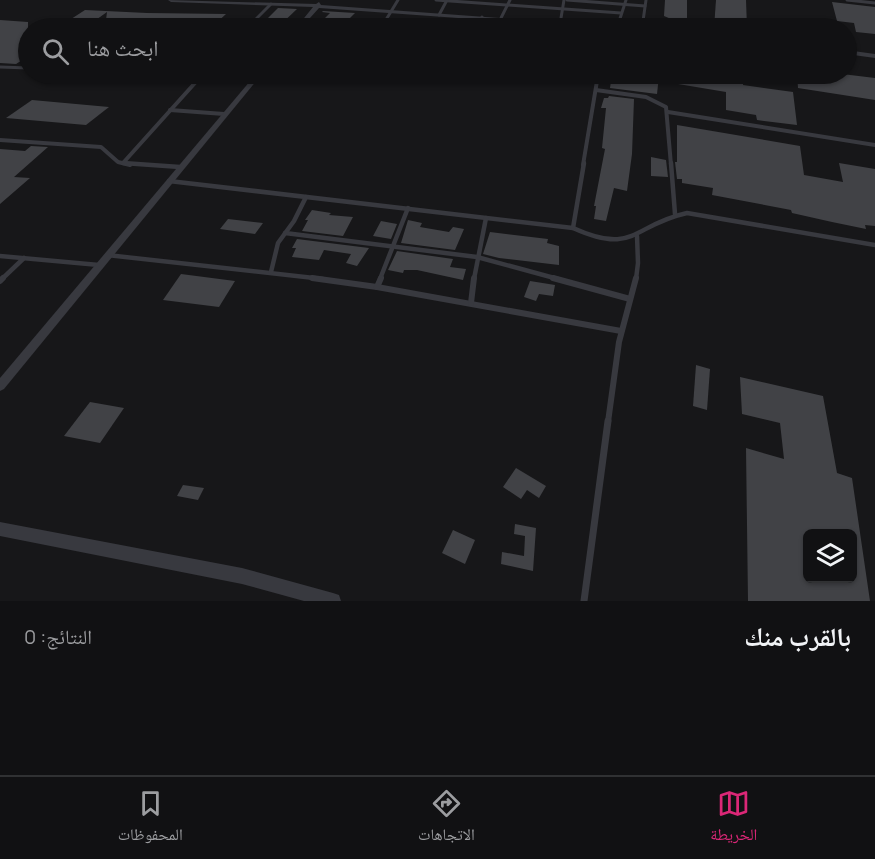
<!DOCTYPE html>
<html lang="ar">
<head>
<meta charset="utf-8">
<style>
	body { margin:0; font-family:Manrope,"Noto Naskh Arabic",sans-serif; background:#1e1f21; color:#f1f3f6; direction:rtl }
	.controls { position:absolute; right:18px; bottom:18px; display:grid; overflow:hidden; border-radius:9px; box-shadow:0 2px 4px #0004 }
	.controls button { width:54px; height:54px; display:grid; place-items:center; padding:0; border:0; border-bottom:2px solid #303133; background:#111113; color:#f1f3f6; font:30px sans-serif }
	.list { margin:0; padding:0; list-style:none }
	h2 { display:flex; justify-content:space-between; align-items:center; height:78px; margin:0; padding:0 24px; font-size:26px }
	h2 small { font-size:20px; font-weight:400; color:#9c9da0 }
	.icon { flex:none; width:33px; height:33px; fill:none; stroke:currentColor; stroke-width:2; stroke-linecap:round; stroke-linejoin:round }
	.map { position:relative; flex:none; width:875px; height:601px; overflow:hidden; direction:ltr }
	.search { position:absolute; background:#111113; box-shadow:0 2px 4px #0004; left:18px; right:18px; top:18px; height:66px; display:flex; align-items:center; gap:15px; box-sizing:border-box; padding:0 21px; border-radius:33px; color:#9c9da0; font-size:22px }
	.sheet { height:174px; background:#111113 }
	nav { display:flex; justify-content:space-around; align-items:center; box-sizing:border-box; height:84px; border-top:2px solid #303133; background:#111113; font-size:16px; color:#9c9da0 }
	nav a { display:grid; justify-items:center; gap:3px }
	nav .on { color:#db2777 }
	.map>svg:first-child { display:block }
</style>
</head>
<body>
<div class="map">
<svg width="875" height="601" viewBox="0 0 875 601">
	<rect width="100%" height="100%" fill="#171719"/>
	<!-- building -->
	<g fill="#414246" fill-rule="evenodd">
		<polygon points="665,0 687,0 687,21 685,20 685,26 671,25 671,19 664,16"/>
		<polygon points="716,0 746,0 747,28 714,28"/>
		<polygon points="832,2 875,7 875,34 856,32 854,23 837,21"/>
		<polygon points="278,8 297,9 277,28 258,28"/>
		<polygon points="85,10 147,13 226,14 211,28 137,28 142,23 106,20 107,12 93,22 68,21"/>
		<polygon points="323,11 355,13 347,21 324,19 330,13 322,12"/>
		<polygon points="0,20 28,22 28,59 24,59 16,64 0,63"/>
		<polygon points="612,74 659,76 657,94 610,88"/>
		<polygon points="671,74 724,78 724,74 744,74 743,85 793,92 797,125 757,120 756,115 726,110 726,92 672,83"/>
		<polygon points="797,74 842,74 875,78 875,100 798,88"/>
		<polygon points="609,96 634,99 632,154 627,191 614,188 606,221 594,219 596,206 594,206 605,149 602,148 606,108 601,108 604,98 608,98"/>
		<polygon points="32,100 109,107 86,125 6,118"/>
		<polygon points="677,125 800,146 804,175 843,182 839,163 875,169 875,226 865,225 866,229 832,222 792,213 791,210 712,195 713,188 682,183 682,179 677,179 675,162 677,162"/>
		<polygon points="31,146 48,147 14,177 30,178 0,204 0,149 25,151"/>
		<polygon points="651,157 666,160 668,177 651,176"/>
		<polygon points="312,210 331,213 329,215 353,217 343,236 302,231 308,220 305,220"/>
		<polygon points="228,219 263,223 255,234 220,229"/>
		<polygon points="408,220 422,223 420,227 449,232 453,227 464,229 455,250 401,243"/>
		<polygon points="381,221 397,224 391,239 373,236"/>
		<polygon points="490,232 548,239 547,243 559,246 559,265 499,258 483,254"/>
		<polygon points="297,239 369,248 357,266 346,263 351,254 324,250 319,260 292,257 296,248 292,248"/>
		<polygon points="397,251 453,259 450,267 466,269 463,280 417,270 404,270 403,273 388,270"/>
		<polygon points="181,274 235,281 219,307 163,300"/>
		<polygon points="530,281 555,285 553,296 539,294 536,301 524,297"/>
		<polygon points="696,365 710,369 707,410 693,406"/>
		<path d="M740 377 823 396 837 473 852 478 870 601H748L746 448 784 459 780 423 742 414ZM807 534H852V579H807Z"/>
		<polygon points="90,402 124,408 100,443 64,436"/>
		<polygon points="516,468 546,486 539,498 527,490 521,499 503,487"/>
		<polygon points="183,485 204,488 198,500 177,496"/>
		<polygon points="515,524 536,528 533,571 501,564 502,552 524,556 525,536 514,534"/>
		<polygon points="453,530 475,540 465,564 442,553"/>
	</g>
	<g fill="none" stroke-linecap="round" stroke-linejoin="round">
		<!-- service-far4 -->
		<g stroke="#38393f" stroke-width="3">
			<polyline points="436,0 621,13"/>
			<polyline points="567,0 645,6"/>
			<polyline points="847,0 875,3"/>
			<polyline points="439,15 447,0"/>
			<polyline points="501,18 510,0"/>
			<polyline points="560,24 564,0"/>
			<polyline points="298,27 312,28"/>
			<polyline points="247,28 271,4"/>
			<polyline points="381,28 398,0"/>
			<polyline points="476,28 482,17"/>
			<polyline points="617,28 626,0"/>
			<polyline points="642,28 646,0"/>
			<polyline points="0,67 28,68"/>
		</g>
		<!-- service-far3 -->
		<g stroke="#38393f" stroke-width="4">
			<polyline points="119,74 251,82"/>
			<polyline points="579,74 604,74"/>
			<polyline points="596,90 646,97 666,107 671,165"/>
			<polyline points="170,110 224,114"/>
			<polyline points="668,112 875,145"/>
			<polyline points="0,140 101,147 118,162 130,165"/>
			<polyline points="123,163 203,74"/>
			<polyline points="583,165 598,75"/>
		</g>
		<!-- service-far2 -->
		<g stroke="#38393f" stroke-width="4.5">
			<polyline points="123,163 180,167"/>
			<polyline points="671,163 675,214"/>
			<path d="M169 181 573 228C635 256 632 225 687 213L875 245"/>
			<polyline points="573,228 584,163"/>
			<polyline points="285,233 477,257 558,279"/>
			<polyline points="107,255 323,279"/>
			<polyline points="0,256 99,265"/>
			<polyline points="271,272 278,243 294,221 306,197"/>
			<polyline points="2,279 24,258"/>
			<polyline points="380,279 408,208"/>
			<polyline points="474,279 486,218"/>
			<polyline points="636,279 638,263 637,236"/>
		</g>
		<!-- service-far1 -->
		<g stroke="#38393f" stroke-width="6">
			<polyline points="312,278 377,287 621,331"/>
			<polyline points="553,278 630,299"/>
			<polyline points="0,281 3,278"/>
			<polyline points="377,287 381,278"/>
			<polyline points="471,303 474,278"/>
			<polyline points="608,422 619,342 636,278"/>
		</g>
		<!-- service -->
		<polyline stroke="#38393f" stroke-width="7" points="584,601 608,421"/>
		<!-- minor -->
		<g fill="#38393f" fill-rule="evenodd">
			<polygon points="168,0 316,4 319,2 321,5 612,26 615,28 596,28 319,8 301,28 296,28 313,7 171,2"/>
			<polygon points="846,50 875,54 875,58 846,54"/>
			<polygon points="256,74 262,74 4,389 0,391 0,378"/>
			<polygon points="0,522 242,568 333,593 339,595 341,601 304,601 242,584 0,536"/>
		</g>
	</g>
</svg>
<div class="controls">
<button><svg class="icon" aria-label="layers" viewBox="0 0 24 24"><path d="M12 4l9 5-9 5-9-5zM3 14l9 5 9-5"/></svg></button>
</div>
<div class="search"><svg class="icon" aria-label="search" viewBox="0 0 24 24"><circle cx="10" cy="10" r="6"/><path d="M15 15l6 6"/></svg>ابحث هنا</div>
</div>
<section class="sheet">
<h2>بالقرب منك<small>النتائج: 0</small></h2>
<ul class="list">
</ul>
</section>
<nav>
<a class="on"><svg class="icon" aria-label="map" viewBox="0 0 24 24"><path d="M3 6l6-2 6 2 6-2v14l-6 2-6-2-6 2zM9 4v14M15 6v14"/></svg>الخريطة</a>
<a><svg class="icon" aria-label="directions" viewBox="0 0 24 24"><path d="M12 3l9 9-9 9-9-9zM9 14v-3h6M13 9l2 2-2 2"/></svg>الاتجاهات</a>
<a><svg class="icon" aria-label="saved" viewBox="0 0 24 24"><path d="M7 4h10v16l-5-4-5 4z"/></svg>المحفوظات</a>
</nav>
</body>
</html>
